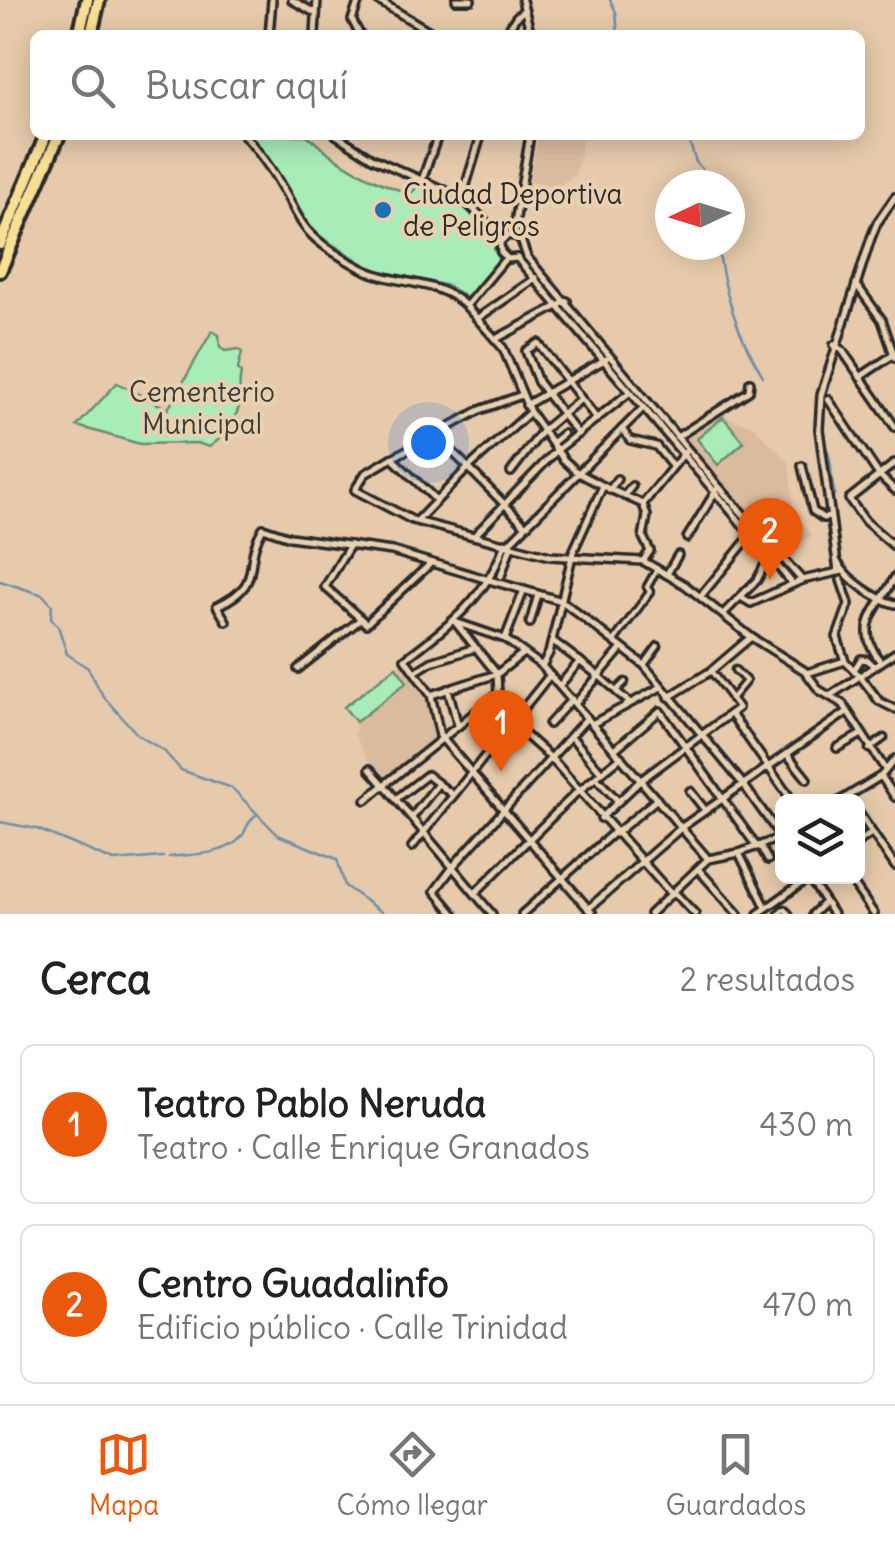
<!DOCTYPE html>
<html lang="es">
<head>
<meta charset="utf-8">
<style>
	body { margin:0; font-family:Delius,sans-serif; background:#f2f2f2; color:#222 }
	.controls { position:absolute; right:30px; bottom:30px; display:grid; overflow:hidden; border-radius:15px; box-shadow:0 5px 25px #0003 }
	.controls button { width:90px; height:90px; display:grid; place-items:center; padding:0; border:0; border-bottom:2px solid #e0e0e0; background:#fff; color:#222; font:50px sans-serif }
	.compass { position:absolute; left:655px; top:170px; width:90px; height:90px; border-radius:50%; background:#fff; box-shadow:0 5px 25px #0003; rotate:266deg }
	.you { position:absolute; left:428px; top:442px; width:35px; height:35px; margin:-25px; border:8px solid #fff; border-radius:50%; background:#1a73e8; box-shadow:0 0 0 15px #1a73e833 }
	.badge { display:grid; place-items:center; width:65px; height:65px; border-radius:50%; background:#ea580c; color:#fff; font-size:32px; font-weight:700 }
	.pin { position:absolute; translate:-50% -82px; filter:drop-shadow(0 2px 5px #0008) }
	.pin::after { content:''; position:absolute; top:52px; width:35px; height:30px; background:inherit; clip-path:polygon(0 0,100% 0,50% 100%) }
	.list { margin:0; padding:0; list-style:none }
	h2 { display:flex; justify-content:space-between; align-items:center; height:130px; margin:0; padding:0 40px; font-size:42px }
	h2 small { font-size:32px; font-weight:400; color:#767676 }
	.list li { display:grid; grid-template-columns:65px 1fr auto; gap:30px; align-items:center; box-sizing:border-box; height:160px; margin:0 20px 20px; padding:0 20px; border:2px solid #e0e0e0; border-radius:15px }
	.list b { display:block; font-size:38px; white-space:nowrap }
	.list p { margin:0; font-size:32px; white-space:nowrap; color:#767676 }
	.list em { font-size:32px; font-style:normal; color:#767676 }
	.icon { flex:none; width:55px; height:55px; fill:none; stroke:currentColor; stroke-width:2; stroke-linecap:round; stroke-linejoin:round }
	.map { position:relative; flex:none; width:895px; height:914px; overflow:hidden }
	.search { position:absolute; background:#fff; box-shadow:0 5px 25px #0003; left:30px; right:30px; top:30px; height:110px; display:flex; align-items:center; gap:25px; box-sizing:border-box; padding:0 35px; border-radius:15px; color:#767676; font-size:38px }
	.sheet { height:490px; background:#fff }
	nav { display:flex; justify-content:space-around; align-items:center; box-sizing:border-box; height:140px; border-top:2px solid #e0e0e0; background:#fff; font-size:28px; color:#767676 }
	nav a { display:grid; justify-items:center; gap:5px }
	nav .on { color:#ea580c }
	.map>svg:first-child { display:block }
</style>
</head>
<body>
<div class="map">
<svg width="895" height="914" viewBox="0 0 895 914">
	<rect width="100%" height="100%" fill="#e6caab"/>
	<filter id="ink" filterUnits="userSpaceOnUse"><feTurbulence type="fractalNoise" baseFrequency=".01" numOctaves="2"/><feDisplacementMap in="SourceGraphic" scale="20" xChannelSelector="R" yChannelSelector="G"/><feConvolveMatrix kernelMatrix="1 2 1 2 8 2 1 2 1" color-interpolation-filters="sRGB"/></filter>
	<g filter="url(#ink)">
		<!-- built -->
		<g fill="#dabb9e">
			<polygon points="539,135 577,135 583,140 575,175 557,187 529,182"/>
			<polygon points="722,409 729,419 752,425 789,462 794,513 812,535 790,550 786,545 779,551 682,437"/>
			<polygon points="402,662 428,699 436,738 385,778 368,760 354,734 357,728 354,721 343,707"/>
		</g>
		<!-- green -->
		<g fill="#a8ecb7" stroke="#6a8c71" stroke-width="2.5">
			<path d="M246 135H307C338 164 370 180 410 194L418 186 460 203 496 239 494 250 500 260 467 298 448 286 372 269 321 237 306 223 273 165Z"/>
			<path d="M212 331 219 335 220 347 225 351 239 349 242 352 238 369 241 373C238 384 241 396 239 407 234 422 222 439 209 447L197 443 140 444 77 426 117 383 168 409Z"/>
			<polygon points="723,417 744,442 718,465 697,439"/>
			<polygon points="396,667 407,682 356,722 344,707"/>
		</g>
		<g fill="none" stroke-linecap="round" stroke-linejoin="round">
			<!-- stream -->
			<g stroke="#6f8fa8" stroke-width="2.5">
				<polyline points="610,0 616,12 618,35"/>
				<polyline points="687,135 696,162 716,185"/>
				<path d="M718 245C724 293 737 334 763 376"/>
				<path d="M826 447C834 462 829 478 835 494"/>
				<polyline points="0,581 43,595 52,605 51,618 58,626 67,654 88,668 103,696 138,735 164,751 181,770 232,788 278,835 337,859 345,886 384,914"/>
				<polyline points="0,822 37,829 114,861 163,857"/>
				<path d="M169 857C191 854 227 856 242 836 248 827 247 822 256 815"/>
			</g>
			<!-- pedestrian casing -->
			<g stroke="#2b2b2b" stroke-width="11">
				<g id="pedestrian">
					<polyline points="614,641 650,592 647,587 656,571"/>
					<polyline points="644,665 658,646"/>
					<polyline points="711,671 738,707"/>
					<polyline points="599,676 616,691 625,682"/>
					<polyline points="731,699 746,681 735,670"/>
					<polyline points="869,749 884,738"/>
					<polyline points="779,914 784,909 789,914"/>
				</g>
			</g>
			<!-- minor casing -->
			<g stroke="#2b2b2b" stroke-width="12">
				<g id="minor">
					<polyline points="292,0 315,13"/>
					<polyline points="359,0 352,20 360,35"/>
					<polyline points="377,0 436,35"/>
					<polyline points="456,0 471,0"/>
					<polyline points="522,0 531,35"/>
					<polyline points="269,35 272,0"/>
					<polyline points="315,35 317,0"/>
					<polyline points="505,35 516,17 524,10"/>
					<path d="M244 135C260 153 273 171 284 191 292 204 298 220 308 231 321 246 342 258 359 267 393 286 438 278 466 306"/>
					<polyline points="336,135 372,158 462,198 503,239"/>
					<polyline points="422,180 438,135"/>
					<polyline points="462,198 481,135"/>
					<polyline points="513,235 530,135"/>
					<polyline points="856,284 882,320 895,358"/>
					<polyline points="478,318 536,278"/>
					<polyline points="496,339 567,301"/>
					<polyline points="860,377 893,355"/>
					<polyline points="828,399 879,475 895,490"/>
					<polyline points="526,405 606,359"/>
					<polyline points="561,412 538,382 526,351 538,343 597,419"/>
					<polyline points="564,413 581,399"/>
					<polyline points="563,415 578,434"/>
					<polyline points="622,429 630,440 656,446 672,466"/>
					<polyline points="437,436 525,525"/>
					<polyline points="677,437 749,391 750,382"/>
					<polyline points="552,443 563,434"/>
					<polyline points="392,458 436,500"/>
					<polyline points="895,463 849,499 865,521 895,547"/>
					<polyline points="802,466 813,511 823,518 830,517"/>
					<polyline points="511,472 543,430 561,415"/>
					<polyline points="603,486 643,504"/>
					<polyline points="610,490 617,479"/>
					<polyline points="624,496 632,486"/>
					<polyline points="643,504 685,452"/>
					<polyline points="643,504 647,516 643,537 650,551 643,561"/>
					<polyline points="417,521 468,468 530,412"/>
					<polyline points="476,534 557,450 630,392"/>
					<polyline points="687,538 717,489"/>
					<polyline points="350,545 325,587 361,619"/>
					<polyline points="667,574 678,555"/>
					<polyline points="501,576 511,546"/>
					<polyline points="701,596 755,530"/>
					<path d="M226 621 217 606C266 584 241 565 263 528L290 537 392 551 489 580"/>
					<polyline points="530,623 538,595"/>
					<polyline points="505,639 524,590"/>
					<polyline points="553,641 599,676"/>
					<polyline points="298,669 361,619 366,624 429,565"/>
					<polyline points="854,670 861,659 868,660 873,666"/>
					<polyline points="415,672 431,662 475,648"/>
					<polyline points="807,673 845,661"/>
					<polyline points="860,676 879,701 895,709"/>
					<polyline points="560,685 580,661"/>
					<polyline points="448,689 458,726"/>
					<polyline points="616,691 629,702"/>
					<polyline points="498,694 512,723 551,758 672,895"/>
					<polyline points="431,695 497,674"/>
					<polyline points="669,697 711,671 751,637"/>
					<polyline points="575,704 622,648"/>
					<polyline points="731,714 793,802"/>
					<polyline points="549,724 572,699"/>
					<polyline points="592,724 661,687"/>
					<polyline points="574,740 602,773"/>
					<polyline points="837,748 860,735"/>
					<polyline points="615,749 660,711 757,847"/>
					<polyline points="787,754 807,779"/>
					<polyline points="881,776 895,797"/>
					<polyline points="596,778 618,801"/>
					<polyline points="690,791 705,810"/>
					<polyline points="396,799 427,775 453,795"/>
					<polyline points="366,800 384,785 370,769"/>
					<polyline points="412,817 438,784"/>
					<polyline points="601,818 641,780 738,708"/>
					<polyline points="615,834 657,799"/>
					<polyline points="858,842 872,833"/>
					<polyline points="760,846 768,860"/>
					<polyline points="412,847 550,675"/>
					<polyline points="739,853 766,907"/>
					<polyline points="698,869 738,914"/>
					<polyline points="848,876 874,914"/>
					<polyline points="475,893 575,794 621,757"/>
					<polyline points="675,893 695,914"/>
					<polyline points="588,909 682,827 847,712"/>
					<polyline points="454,914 435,891 456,863 587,718"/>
					<polyline points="522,914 613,833"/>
					<polyline points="758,914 809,878"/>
					<polyline points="813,914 825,902"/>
				</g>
			</g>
			<!-- tertiary casing -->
			<g stroke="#2b2b2b" stroke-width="12">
				<g id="tertiary">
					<polyline points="506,258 466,306 503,348 530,412 563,459 577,472 603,486 573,552 549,653 542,666"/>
					<path d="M517 258 508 259 501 252 500 243C505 234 514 233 521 240L527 257 719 487 802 580"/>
					<polyline points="517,258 792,583"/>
					<polyline points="834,345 842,350 895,427"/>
					<polyline points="522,395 480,410 392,458 365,474 355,490 412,520 550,556 643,561 685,585 751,637 805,671 819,690 843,704 885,769"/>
					<path d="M505 543C488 596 448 627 405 659L431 695 440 736 593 914"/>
					<polyline points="508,544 643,408"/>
					<path d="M838 563C848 580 875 599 895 604"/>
					<polyline points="838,571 819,429 821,395 871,238 877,223 895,197"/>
					<polyline points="489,580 562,601 644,665 743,784 781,837"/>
					<polyline points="841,580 849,604 837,637 845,661 860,676"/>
					<polyline points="741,597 751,603 802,580 843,571"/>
					<polyline points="723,614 757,580 769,557"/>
					<polyline points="455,622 505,639 542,666 708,859"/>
					<polyline points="455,622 497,674"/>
					<path d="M880 661C853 625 877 611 895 577"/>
					<polyline points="497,674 522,654"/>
					<polyline points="831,695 895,653"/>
					<polyline points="838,802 881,776 895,759"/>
					<polyline points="858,812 895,866"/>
					<polyline points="808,876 833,914"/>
					<polyline points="492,914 384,785 498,694 497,674"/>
					<polyline points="650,914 708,859 739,853 782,837"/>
				</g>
			</g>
			<!-- motorway casing -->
			<g stroke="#2b2b2b" stroke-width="18">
				<g id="motorway">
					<polyline points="79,35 87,0"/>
					<polyline points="91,35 99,0"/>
					<polyline points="0,244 46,135"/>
					<polyline points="0,271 59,135"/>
				</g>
			</g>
			<!-- pedestrian -->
			<use href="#pedestrian" stroke="#e8d0b1" stroke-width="4"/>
			<!-- minor -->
			<use href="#minor" stroke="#e8d0b1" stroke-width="5"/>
			<!-- tertiary -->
			<use href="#tertiary" stroke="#e8d0b1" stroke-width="5"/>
			<!-- motorway -->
			<use href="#motorway" stroke="#f9df96" stroke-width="10"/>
		</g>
	</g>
	<!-- markers -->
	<circle fill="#1f6fb2" stroke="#e8d0b1" stroke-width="4" cx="383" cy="210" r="10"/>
	<g text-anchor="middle" stroke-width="8" stroke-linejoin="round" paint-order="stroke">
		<!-- poi labels -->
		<g font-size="28" fill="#2b2b2b" stroke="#e8d0b1" text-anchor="start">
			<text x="403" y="204">Ciudad Deportiva<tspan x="403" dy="32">de Peligros</tspan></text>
		</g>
		<!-- park labels -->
		<g font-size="28" fill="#383e39" stroke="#e8d0b1">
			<text x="202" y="402">Cementerio<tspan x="202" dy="32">Municipal</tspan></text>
		</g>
	</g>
</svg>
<div class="controls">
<button><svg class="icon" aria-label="layers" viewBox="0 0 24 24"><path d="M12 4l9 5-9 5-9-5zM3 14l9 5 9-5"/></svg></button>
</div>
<svg class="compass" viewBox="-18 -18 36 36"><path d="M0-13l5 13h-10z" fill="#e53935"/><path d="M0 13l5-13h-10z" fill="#767676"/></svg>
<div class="you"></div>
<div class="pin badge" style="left:501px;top:772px">1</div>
<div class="pin badge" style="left:770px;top:580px">2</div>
<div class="search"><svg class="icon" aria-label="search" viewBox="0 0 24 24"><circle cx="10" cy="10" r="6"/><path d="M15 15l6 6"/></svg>Buscar aquí</div>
</div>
<section class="sheet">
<h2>Cerca<small>2 resultados</small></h2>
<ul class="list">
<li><span class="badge">1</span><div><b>Teatro Pablo Neruda</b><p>Teatro · Calle Enrique Granados</p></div><em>430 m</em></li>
<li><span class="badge">2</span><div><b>Centro Guadalinfo</b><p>Edificio público · Calle Trinidad</p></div><em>470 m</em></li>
</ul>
</section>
<nav>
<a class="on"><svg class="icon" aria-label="map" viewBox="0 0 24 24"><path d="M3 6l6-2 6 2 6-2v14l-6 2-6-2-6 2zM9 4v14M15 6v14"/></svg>Mapa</a>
<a><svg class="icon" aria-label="directions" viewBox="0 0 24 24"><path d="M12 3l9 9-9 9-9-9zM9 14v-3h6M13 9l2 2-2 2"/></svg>Cómo llegar</a>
<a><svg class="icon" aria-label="saved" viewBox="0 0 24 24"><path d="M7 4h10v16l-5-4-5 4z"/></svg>Guardados</a>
</nav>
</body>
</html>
